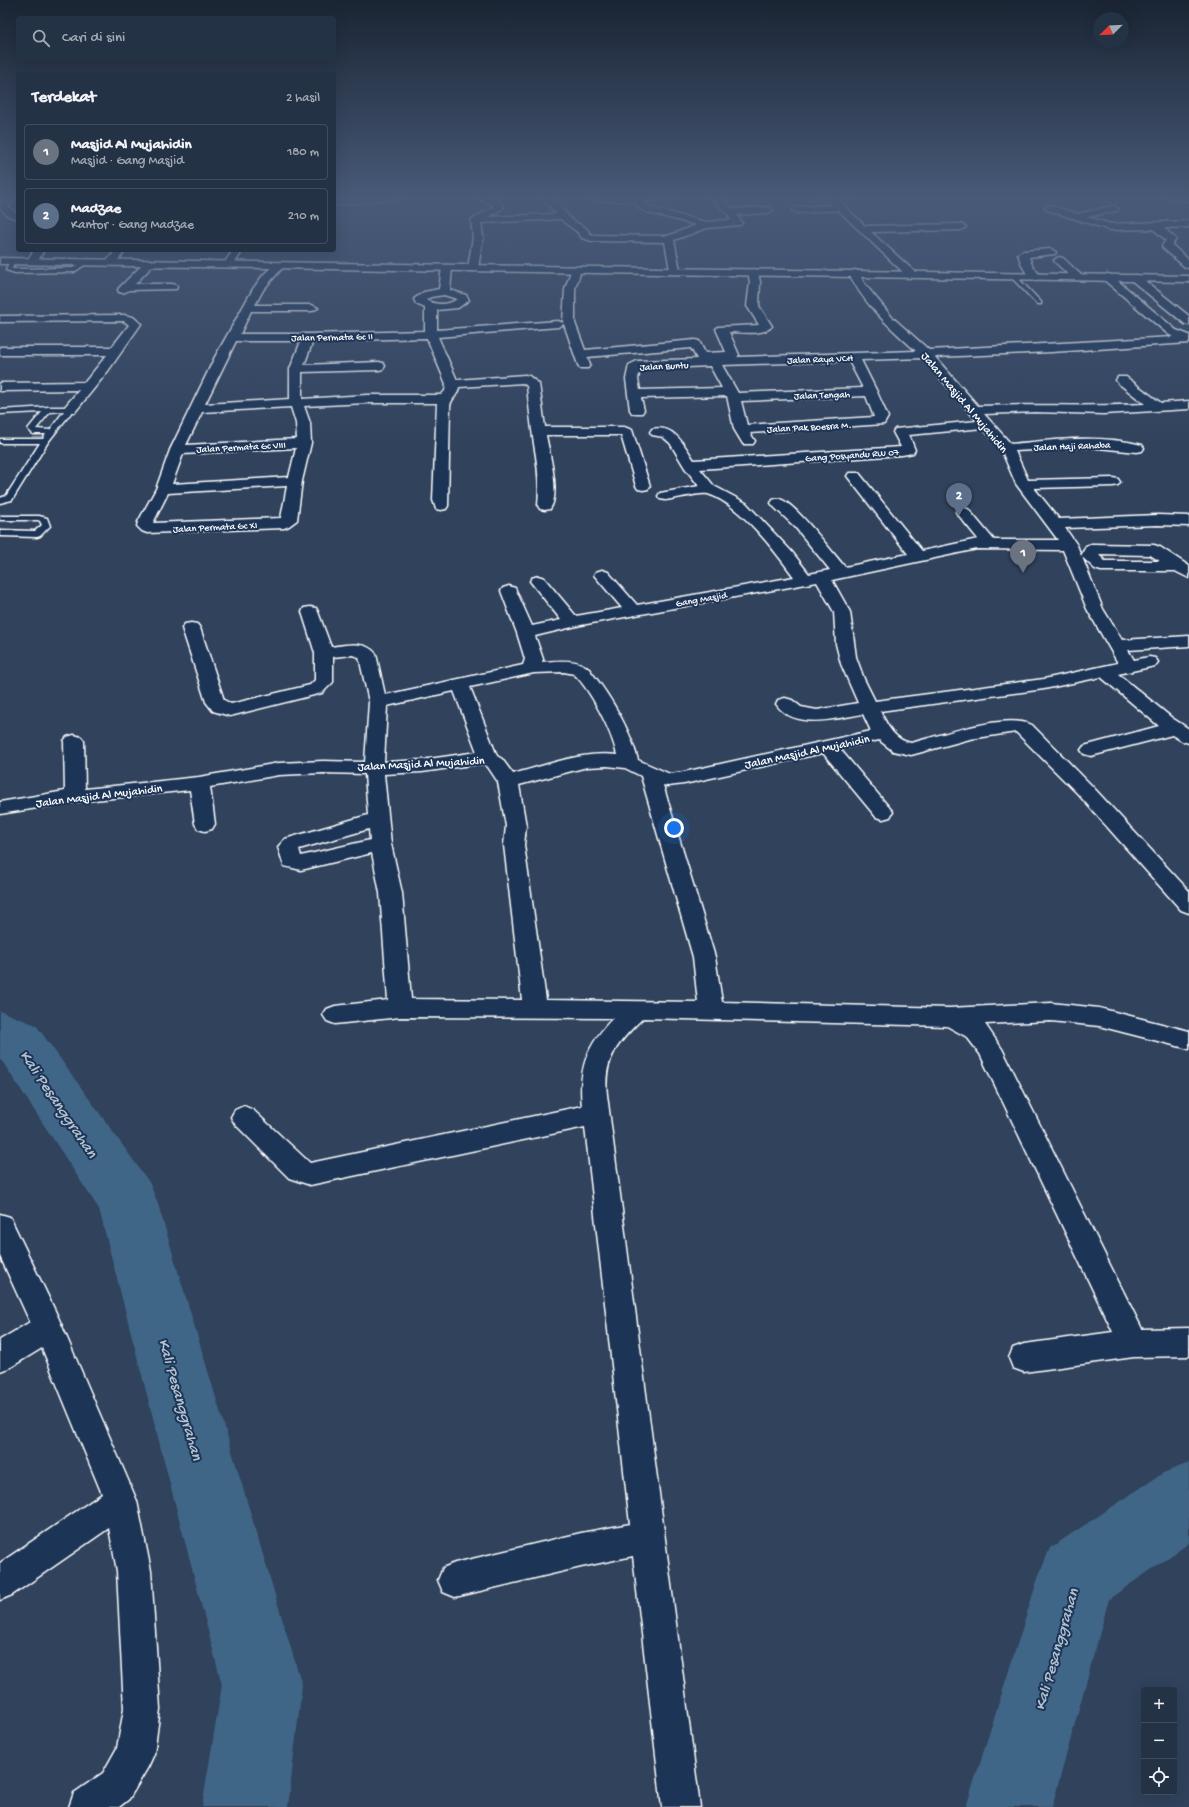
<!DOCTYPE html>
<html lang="id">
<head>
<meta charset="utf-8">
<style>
	body { margin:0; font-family:"Gochi Hand",sans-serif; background:#2c3a4c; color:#f1f3f6 }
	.controls { position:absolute; right:12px; bottom:12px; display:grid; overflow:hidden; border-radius:4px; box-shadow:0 4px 16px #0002 }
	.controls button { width:36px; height:36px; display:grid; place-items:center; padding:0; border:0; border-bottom:1px solid #414d5e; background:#243245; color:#f1f3f6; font:20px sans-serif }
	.compass { position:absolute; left:1093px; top:12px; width:36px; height:36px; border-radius:50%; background:#243245; box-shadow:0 4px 16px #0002; rotate:246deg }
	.you { position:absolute; left:674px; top:828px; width:14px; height:14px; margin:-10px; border:3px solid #fff; border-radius:50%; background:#1a73e8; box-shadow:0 0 0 6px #1a73e833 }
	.badge { display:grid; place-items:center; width:26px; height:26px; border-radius:50%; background:#d6ab8b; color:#fff; font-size:13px; font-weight:700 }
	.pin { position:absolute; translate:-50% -33px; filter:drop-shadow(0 1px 2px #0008) }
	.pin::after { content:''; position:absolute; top:21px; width:14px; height:12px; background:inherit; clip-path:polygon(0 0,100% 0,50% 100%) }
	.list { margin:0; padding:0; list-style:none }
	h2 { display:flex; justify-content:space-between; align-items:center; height:52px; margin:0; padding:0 16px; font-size:17px }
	h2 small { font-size:13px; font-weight:400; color:#a3aab3 }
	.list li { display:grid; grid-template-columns:26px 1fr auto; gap:12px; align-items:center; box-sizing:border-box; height:56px; margin:0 8px 8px; padding:0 8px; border:1px solid #414d5e; border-radius:4px }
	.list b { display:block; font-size:15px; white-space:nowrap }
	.list p { margin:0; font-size:13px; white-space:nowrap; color:#a3aab3 }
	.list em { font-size:13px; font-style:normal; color:#a3aab3 }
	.icon { flex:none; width:22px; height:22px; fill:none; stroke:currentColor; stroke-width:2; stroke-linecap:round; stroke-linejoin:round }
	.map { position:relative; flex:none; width:1189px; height:1807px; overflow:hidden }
	.search { position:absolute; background:#243245; box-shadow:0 4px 16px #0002; left:16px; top:16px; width:320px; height:44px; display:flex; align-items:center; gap:10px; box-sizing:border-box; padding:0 14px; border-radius:4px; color:#a3aab3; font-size:15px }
	.panel { position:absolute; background:#243245; box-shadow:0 4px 16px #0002; left:16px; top:72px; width:320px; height:180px; border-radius:4px }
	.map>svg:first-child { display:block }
</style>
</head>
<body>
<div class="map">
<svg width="1189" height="1807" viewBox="0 0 1189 1807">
	<rect width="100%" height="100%" fill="#30425c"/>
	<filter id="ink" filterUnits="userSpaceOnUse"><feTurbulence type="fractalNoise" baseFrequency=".025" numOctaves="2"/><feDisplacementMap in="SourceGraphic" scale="8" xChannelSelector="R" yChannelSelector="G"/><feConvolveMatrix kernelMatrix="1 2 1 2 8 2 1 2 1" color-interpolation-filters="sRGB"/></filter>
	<g filter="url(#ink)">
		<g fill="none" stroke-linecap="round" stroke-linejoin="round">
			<!-- stream -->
			<polyline stroke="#8ca3b7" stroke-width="4" points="1159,195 1189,199"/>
			<!-- river -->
			<g fill="#406687" fill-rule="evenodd">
				<polygon points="0,1011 36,1025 149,1182 157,1201 302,1685 288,1807 202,1807 222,1685 99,1209 0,1058"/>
				<polygon points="1189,1463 1189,1543 1109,1599 1052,1807 966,1807 1039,1575 1050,1548 1163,1473"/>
			</g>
			<!-- service casing -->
			<g stroke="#fff" stroke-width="3">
				<g id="service">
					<polygon points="848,195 870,195 832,200 829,198"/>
					<polygon points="10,260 15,261 12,269 15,269 73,268 84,261 89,262 74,272 15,273 6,270"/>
					<polygon points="1012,276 1016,276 1041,302 1041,304 1037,304 1012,278"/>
					<path d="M49 407H70L74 409 48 442 12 500 0 503V498L6 496 40 443H0V439H43L46 434H33L28 429 42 412 0 414V410ZM64 411 50 430 36 429 50 412Z"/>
					<polygon points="0,516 39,516 47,518 50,526 40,536 37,537 0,536 0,530 35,531 42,525 40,521 38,520 0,520"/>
				</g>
			</g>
			<!-- minor casing -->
			<g stroke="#fff" stroke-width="3">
				<g id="minor">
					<polygon points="5,195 15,195 15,200 8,206 14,212 18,213 18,219 8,216 0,208 0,204 5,199"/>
					<polygon points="380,195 408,195 403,198 334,205 334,199"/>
					<path d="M483 195 499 200 504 207 489 217 556 214 540 195H550L572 220 586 228 590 234 593 235 668 236 696 225 646 212 640 209 635 202 592 200 589 199 587 197 589 195H683L678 198 644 201 647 205 652 208 706 222 731 220 727 213 707 195H718L733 209 768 207 773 210 768 213 737 215 742 223 740 225 707 228 674 240 680 270 675 273 670 270 665 242 592 241 582 238C576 228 569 228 561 219L481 223 483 237 478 268 473 271 468 268 473 237 471 220 494 206 492 204 480 200 478 198Z"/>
					<polygon points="822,195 835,196 865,226 961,224 966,227 961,230 871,232 915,272 916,274 915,276 907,276 838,210 797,213 792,210 797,207 833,205"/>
					<polygon points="1164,195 1189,195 1189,201 1169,198"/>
					<polygon points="1050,205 1077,214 1113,206 1116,207 1118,209 1116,211 1087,217 1111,224 1189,221 1189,227 1164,228 1176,239 1172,245 1189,260 1189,268 1185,267 1163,248 1162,246 1166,240 1153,229 1110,230 1047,210 1045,208"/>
					<path d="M1051 249 1056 252 1055 254 1029 257 1032 265 1041 277 1036 280C1026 278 1021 263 1018 254L1023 251Z"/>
					<polygon points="34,250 44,250 36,264 28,264 27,262"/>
					<polygon points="116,250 126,250 115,264 107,264 106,262"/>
					<polygon points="233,250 243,250 232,267 224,267 223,265"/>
					<polygon points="1059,257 1063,258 1081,275 1082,277 1081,279 1073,279 1055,262 1054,260"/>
					<polygon points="150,260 155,263 135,284 172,284 176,285 177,287 176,289 129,290 123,293 119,292 118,290 119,288 146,261"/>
					<path d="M279 263 284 266 263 290 255 305H312L318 308 312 311H251L240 334H308L425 331V308L416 304 414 299 424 292 439 289 442 268 447 265 452 268 450 290 466 295 469 300 458 308 437 310V330L558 321 563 323 565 289 572 268H580L581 270 575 289V323L585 350 695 340 699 341 705 353 726 352 716 329 718 327 759 325 747 306 750 282 748 272 753 269 758 272 760 282 759 306 772 326C764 336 741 332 729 332L739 355 737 357 916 351C891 328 863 304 849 273L854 270 858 271 864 283 891 316 929 350 1173 337 1168 334 1103 279 1102 277 1107 274 1111 275 1176 330 1189 335V343L1051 352 935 357 978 406C1034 404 1089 407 1145 404L1118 383 1116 380 1118 377H1126L1161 403 1189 401V409L1103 414 1035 412 984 414 1011 444C1054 440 1099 434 1142 445L1144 448 1142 451 1137 452 1088 447 1015 451 1028 480 1113 478 1118 479 1120 482 1118 485 1113 486 1034 488 1059 519 1158 515 1189 516V526L1158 525 1065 528 1077 545 1081 556 1086 546 1092 544 1154 545 1160 547 1189 566V578L1175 571H1101L1095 569 1082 557 1103 609 1122 640 1189 636V646L1128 650 1134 660 1149 657 1155 658 1158 662 1155 666 1118 674 1172 718 1189 729V743L1182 741 1172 735 1091 756 1084 754 1081 750 1084 746 1159 726 1101 677 1044 689 880 711C887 725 894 740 911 743 939 736 1006 712 1032 725L1092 786 1189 891V913L1181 910 1078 794 1016 732 970 739 911 755 893 751 879 740 840 749 893 812 890 817 883 819 876 817 823 753 684 784 668 786 663 785 715 957 722 1002 949 1008 1051 1003 1099 1008 1189 1031V1049L1099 1026 1051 1021 985 1024 1002 1049 1142 1329 1189 1328V1356L1134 1357 1024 1372 1013 1368 1009 1358 1013 1348 1024 1344 1113 1332 980 1054 967 1037 947 1026 643 1018C618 1042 603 1059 607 1095L700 1807H662L633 1556 581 1567 455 1597 443 1592 438 1580 443 1568 455 1563 581 1533 630 1524 585 1127 310 1185 289 1178 235 1124 231 1117 235 1110 244 1106 253 1110 310 1163 582 1106C578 1069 587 1045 613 1018L400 1017 335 1024 327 1021 323 1015 327 1009 335 1006 388 1000 380 893 372 853 301 870 284 866 278 847 285 839 368 815 365 774 323 773 279 775 210 787 215 824 212 829 205 831 198 829 195 824 190 790 75 802 0 814V802L65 791 64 741 67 737 74 735 81 737 84 741 85 789 199 777 279 763 323 761 365 762 369 702 359 657 352 655 333 657V682L322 693 230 716 213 711 206 702 182 628 185 624 191 623 197 624 200 628 224 700 231 704 310 685 315 680V653L302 612 304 608 310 607 316 608 318 612 331 647C345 645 366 640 376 654L385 695 523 665 525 659 517 633 501 591 503 588 509 586 515 588 532 626 561 620 530 581 532 578 538 576 544 578 576 616 622 608 594 575 596 572 602 570 608 572 637 605 794 577C775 551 739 503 708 494 702 492 673 499 665 500L660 499 658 496 660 493 699 486 685 468 670 443 663 437 652 435 650 432 652 429C674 424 684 445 694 460L901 447 893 432 895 429 977 421 923 358 861 360 877 392 888 417 884 424 750 433 755 441 753 444H743L734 429 727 396 641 398 644 410 642 413H632L630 410 626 379 629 365 637 361 697 359 691 348 587 357 590 365 588 368H580L578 365 564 324 558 327 438 337 457 380 525 375 529 376 539 384 545 427H624L632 430 650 486 648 489 643 490 638 489 636 486 621 435H546C549 453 561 494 550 509L545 510 540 509 538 506C540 484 538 466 534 444 531 425 529 405 527 386L523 383 459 387C458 396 451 398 450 406L448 506 446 509 441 510 436 509 433 500 437 403H367L304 406 310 423 311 443 302 481 297 520 289 526 284 528 147 533 142 531 137 526 138 522 156 489 170 450 215 357 253 289 264 274 275 264ZM444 295 457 299C448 306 435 305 426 300L431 297ZM427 338 446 384 445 391 441 395H367L302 399V372L379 370 383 369 385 366 383 363 379 362 304 365 313 341ZM236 341H301L290 369V399L205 404ZM849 361 863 388 738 393 722 365ZM710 366 722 388 640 390 638 379 640 369ZM866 396 874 417 747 425 741 401ZM291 407 296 423 297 439 186 445 202 412ZM983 428 1001 449 1016 484 1058 540H994L968 509 963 508 958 509 956 512 978 539 922 551 859 473H849L847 476 908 554 845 567C833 553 796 505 782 500 779 498 776 499 773 500L771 503 773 506 795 527 830 570 809 574 792 552 746 503 714 486 700 469 902 455 913 453 915 450 909 435ZM296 448 289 477 172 484 183 454ZM287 486 281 518 153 523 168 493ZM977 549 1063 550 1087 609 1118 663 1044 679 875 701 864 679 856 657 850 612 832 580ZM1098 554 1150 555 1160 561H1105ZM817 582 834 612 836 644 841 664 858 703 817 710 801 707 792 700 785 698 778 700 776 704C795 731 836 718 863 714L871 731 684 772 670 774 638 760C629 726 610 696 589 669 578 658 556 661 542 662L543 659 535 636 581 625ZM564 672 574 674C591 690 612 732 617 755 582 751 547 765 513 774L502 759 497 756 470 687 534 673ZM454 691 477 752 422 760 384 762 387 706ZM478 764H484L488 767 498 782 506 826 504 845 522 1000 411 999 402 893 391 844 384 774 422 772ZM607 766 625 768 641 776 693 957 698 1002 546 1000 524 845 526 826 519 785 587 767ZM369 829 370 840 301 856 299 849Z"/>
					<polygon points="1135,275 1139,276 1189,316 1189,325 1185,324 1131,280 1130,278 1131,276"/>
					<polygon points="124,315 133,317 141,324 108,371 75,412 65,412 63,409 79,390 0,391 0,383 85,382 107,355 0,355 0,347 112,347 129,325 124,321 0,322 0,316"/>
					<polygon points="0,1214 10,1217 58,1317 137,1501 151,1571 160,1709 154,1754 148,1767 129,1799 119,1807 69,1807 74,1793 103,1773 117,1748 124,1709 117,1571 109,1528 12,1595 0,1600 0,1563 102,1494 42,1348 11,1367 0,1371 0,1340 30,1322 0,1256"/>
				</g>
			</g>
			<!-- secondary casing -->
			<g stroke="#fff" stroke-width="3">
				<polygon id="secondary" points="0,258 1189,276 1189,282 0,264"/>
			</g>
			<!-- service -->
			<use href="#service" fill="#1d3557" fill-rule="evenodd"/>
			<!-- minor -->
			<use href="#minor" fill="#1d3557" fill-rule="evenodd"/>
			<!-- secondary -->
			<use href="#secondary" fill="#1d3557" fill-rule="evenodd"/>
		</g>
	</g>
	<!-- sky -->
	<linearGradient id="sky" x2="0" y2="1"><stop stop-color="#1a2433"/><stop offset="0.44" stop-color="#485a78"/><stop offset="1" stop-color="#485a78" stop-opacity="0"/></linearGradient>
	<rect width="1189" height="448" fill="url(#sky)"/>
	<g text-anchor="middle" stroke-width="4" stroke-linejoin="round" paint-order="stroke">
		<!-- far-street labels -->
		<g font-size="10" fill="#fff" stroke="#1d3557">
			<text transform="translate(332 336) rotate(-1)" y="4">Jalan Permata Gc II</text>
			<text transform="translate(820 358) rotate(-2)" y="4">Jalan Raya VCH</text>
			<text transform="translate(664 365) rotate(-3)" y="4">Jalan Buntu</text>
			<text transform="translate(822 394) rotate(-2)" y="4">Jalan Tengah</text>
			<text transform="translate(809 426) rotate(-3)" y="4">Jalan Pak Boesra M.</text>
			<text transform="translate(1072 445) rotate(-2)" y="4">Jalan Haji Rahaba</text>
			<text transform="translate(241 446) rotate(-3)" y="4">Jalan Permata Gc VIII</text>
			<text transform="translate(852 454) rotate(-4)" y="4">Gang Posyandu RW 07</text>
			<text transform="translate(215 526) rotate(-3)" y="4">Jalan Permata Gc XI</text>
			<text transform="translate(701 598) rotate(-10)" y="4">Gang Masjid</text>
		</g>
		<!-- street labels -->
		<g font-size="12" fill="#fff" stroke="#1d3557">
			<text transform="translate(965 402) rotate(50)" y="4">Jalan Masjid Al Mujahidin</text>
			<text transform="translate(807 751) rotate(-12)" y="4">Jalan Masjid Al Mujahidin</text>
			<text transform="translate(421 763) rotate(-3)" y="4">Jalan Masjid Al Mujahidin</text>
			<text transform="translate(99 795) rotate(-7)" y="4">Jalan Masjid Al Mujahidin</text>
		</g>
		<!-- near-water labels -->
		<g font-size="16" font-style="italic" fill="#b3c2cf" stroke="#1d3557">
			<text transform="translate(60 1103) rotate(56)" y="6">Kali Pesanggrahan</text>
			<text transform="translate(182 1399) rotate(74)" y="6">Kali Pesanggrahan</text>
			<text transform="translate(1055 1649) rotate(-74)" y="6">Kali Pesanggrahan</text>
		</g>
	</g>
</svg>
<div class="controls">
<button>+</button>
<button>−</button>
<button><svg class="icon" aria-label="locate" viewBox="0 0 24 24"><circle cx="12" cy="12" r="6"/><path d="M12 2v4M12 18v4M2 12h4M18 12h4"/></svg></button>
</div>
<svg class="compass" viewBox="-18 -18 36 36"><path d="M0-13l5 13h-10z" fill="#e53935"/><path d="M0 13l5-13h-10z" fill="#a3aab3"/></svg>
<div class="you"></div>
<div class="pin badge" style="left:1023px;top:573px;background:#6b7280">1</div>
<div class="pin badge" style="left:959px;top:516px;background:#5c6f8a">2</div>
<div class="search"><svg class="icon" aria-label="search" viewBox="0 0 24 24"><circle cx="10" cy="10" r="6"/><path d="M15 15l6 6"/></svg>Cari di sini</div>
<section class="panel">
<h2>Terdekat<small>2 hasil</small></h2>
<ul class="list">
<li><span class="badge" style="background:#6b7280">1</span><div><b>Masjid Al Mujahidin</b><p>Masjid · Gang Masjid</p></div><em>180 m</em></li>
<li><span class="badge" style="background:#5c6f8a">2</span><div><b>Madzae</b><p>Kantor · Gang Madzae</p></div><em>210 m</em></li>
</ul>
</section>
</div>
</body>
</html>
